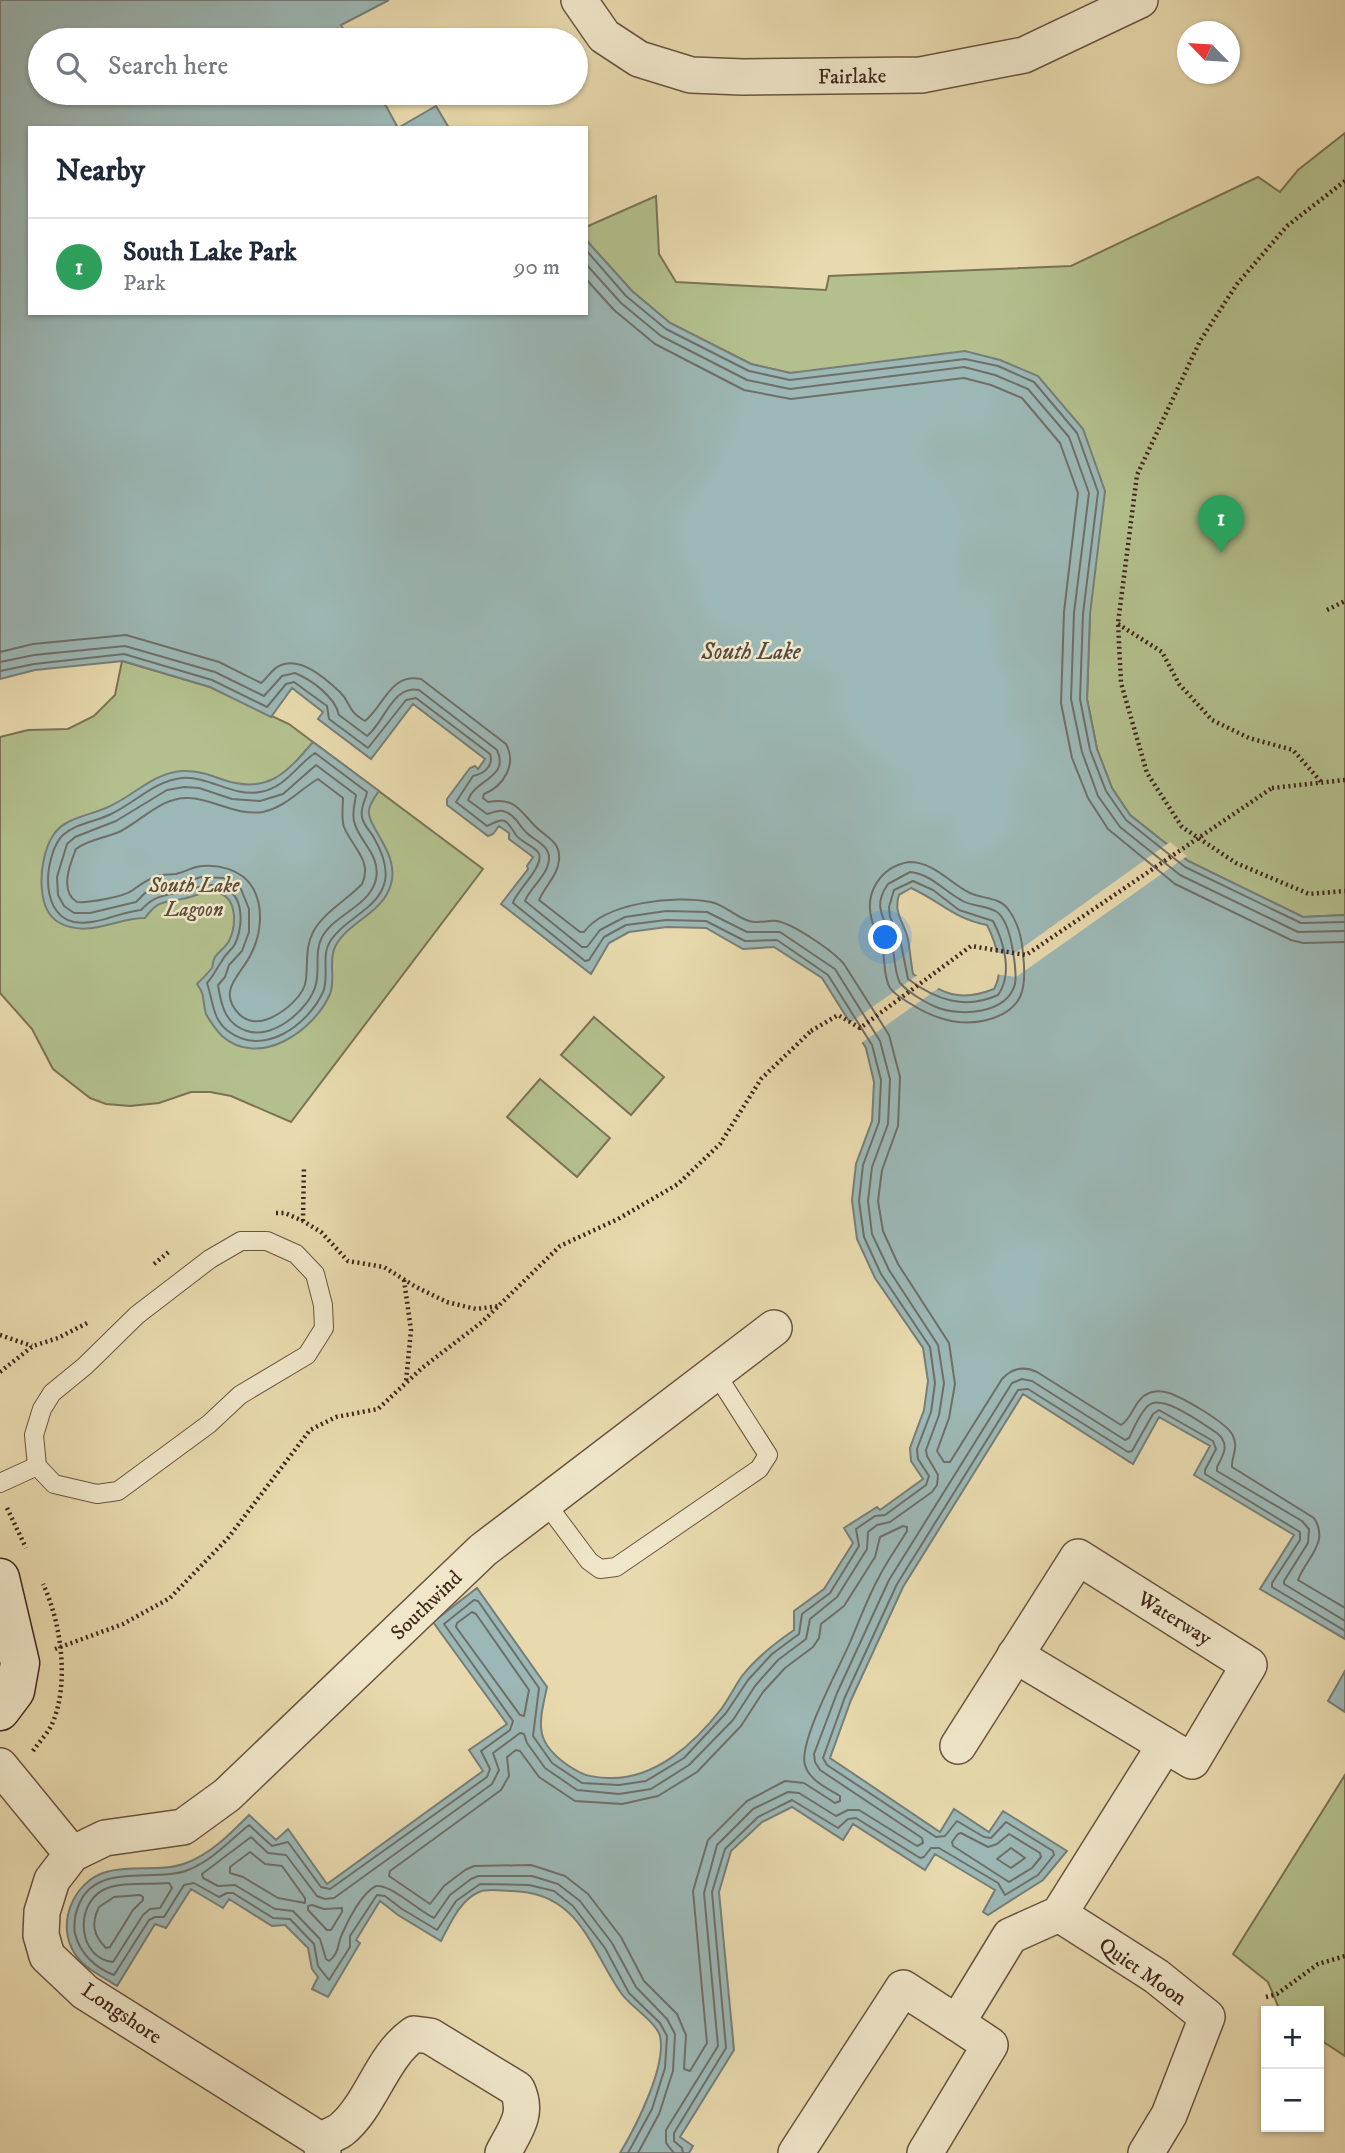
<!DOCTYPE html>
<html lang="en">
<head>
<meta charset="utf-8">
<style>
	body { margin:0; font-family:"IM FELL DW Pica",serif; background:#f6f6f7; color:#1f2937 }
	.controls { position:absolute; right:21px; bottom:21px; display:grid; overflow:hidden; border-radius:0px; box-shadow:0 2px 5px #0004 }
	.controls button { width:63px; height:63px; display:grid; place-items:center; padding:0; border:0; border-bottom:2px solid #e0e1e3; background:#fff; color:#1f2937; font:35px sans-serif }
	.compass { position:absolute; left:1177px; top:21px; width:63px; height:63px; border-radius:50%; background:#fff; box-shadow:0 2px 5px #0004; rotate:295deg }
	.you { position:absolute; left:886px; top:938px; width:24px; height:24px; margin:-18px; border:5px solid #fff; border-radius:50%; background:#1a73e8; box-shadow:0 0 0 10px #1a73e833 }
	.badge { display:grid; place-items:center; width:46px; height:46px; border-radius:50%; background:#b45309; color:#fff; font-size:23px; font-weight:700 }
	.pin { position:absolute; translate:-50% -58px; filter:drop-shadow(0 2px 4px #0008) }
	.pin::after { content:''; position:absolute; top:37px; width:24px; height:21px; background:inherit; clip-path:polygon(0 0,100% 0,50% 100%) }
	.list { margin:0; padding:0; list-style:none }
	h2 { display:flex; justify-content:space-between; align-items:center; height:91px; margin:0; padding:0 28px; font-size:30px }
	h2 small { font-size:23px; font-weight:400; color:#747a83 }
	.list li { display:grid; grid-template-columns:46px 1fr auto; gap:21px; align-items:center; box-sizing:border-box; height:98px; padding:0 28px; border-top:2px solid #e0e1e3 }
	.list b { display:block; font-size:26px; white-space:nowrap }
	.list p { margin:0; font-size:23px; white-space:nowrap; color:#747a83 }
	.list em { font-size:23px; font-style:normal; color:#747a83 }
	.icon { flex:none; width:38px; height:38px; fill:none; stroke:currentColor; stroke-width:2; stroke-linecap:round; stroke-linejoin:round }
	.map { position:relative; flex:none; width:1345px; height:2153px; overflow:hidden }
	.search { position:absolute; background:#fff; box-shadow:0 2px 5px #0004; left:28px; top:28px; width:560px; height:77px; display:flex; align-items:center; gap:18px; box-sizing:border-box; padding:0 24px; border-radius:38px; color:#747a83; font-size:26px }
	.panel { position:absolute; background:#fff; box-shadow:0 2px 5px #0004; left:28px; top:126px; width:560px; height:189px; border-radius:0px }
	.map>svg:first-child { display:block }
</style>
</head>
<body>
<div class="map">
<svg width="1345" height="2153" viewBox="0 0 1345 2153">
	<rect width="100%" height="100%" fill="#e8daae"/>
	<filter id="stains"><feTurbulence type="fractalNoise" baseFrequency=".00286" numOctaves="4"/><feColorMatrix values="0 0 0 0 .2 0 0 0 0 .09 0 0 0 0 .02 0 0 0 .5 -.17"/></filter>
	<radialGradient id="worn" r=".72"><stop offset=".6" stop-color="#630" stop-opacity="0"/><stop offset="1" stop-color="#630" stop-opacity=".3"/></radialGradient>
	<!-- green -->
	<g fill="#b3c08d" stroke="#7a7354" stroke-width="2">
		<polygon points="1345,133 1345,915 1303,917 1188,861 1130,815 1112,788 1097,749 1087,699 1090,614 826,370 790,373 751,364 670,323 632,291 586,240 586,227 656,196 659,254 676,282 826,290 829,276 1071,266 1258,177 1280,192 1298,170"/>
		<polygon points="122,661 210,687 289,724 483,869 291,1122 231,1096 210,1092 191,1092 159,1103 130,1106 106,1104 90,1098 53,1069 32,1029 0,993 0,737 28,730 68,729 94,716 115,695"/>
		<polygon points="594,1017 664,1077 631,1115 561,1055"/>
		<polygon points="540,1079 610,1138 577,1177 507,1117"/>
		<polygon points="1345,1775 1345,2056 1319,2039 1319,2011 1280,2011 1268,1982 1233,1954"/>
	</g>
	<!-- water -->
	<g fill="#9cb8b6" stroke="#777e78" stroke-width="2" fill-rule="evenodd">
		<path d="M0 0H389L341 25 350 40H40V93H379L398 128H30V313H586V240L632 291 670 323 751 364 790 373 965 351 1000 360 1038 376 1083 429 1105 491 1090 614 1087 699 1097 749 1112 788 1130 815 1188 861 1303 917 1345 915V1639L1260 1589 1294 1535 1194 1475 1210 1446 1159 1417 1133 1464 1023 1394 903 1587 851 1700 830 1758 940 1832 954 1809 989 1832 1003 1811 1067 1851 1043 1880 988 1915 983 1912 995 1890 935 1854 925 1870 853 1824 843 1840 792 1807 762 1822 731 1851 719 1892 734 2050 680 2137 693 2146 689 2153H620C634 2130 667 2067 660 2036 656 2022 630 2006 621 1993 589 1946 579 1892 511 1891 502 1891 487 1888 479 1892 460 1900 450 1924 441 1941L398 1915 380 1901 356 1940 360 1943 328 1997 312 1989 318 1977 312 1969 308 1948 285 1925 272 1926 229 1899 223 1908 191 1889 166 1928 155 1924 117 1986C103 1977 84 1968 75 1954 55 1924 74 1881 106 1872 132 1864 161 1873 186 1863 211 1854 231 1833 249 1815L276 1840 288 1829 327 1884 483 1771 469 1750 507 1724 433 1622 477 1588 547 1687C539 1724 533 1742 569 1766 584 1776 590 1777 608 1778 655 1780 695 1743 722 1708 729 1698 735 1686 742 1676 757 1657 775 1643 794 1630V1611L824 1589 853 1543 844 1528 877 1507 880 1510 923 1479 911 1461 910 1448 924 1410 928 1381 923 1348 875 1278 857 1239 852 1200 856 1164 872 1121 874 1082 866 1048 822 978 774 947 743 949 706 928 667 927 629 932 609 943 591 974 501 904 528 869 527 866 533 857 509 839V833L499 826 493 834 488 836 447 805V799L470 768 475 766 478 769 485 759 413 704 371 759 318 719 323 712 292 688 271 717 210 687 123 661 35 670 0 679ZM911 888C940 901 954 919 987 925 996 943 1005 970 994 989 958 1003 943 993 913 974 911 963 910 951 908 939 904 922 893 913 899 895Z"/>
		<polygon points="436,106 449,128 398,128"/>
		<path d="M313 742 379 791C375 797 370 803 369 810 366 826 400 853 391 884 383 914 348 921 335 947 328 962 336 979 330 994 314 1031 259 1069 222 1036 217 1031 209 1020 206 1014 202 1002 206 996 197 984 202 979 208 973 212 968 213 964 213 960 215 957 219 951 226 947 229 941 236 927 238 899 219 893 206 889 194 897 182 899 163 903 158 900 145 918 115 918 87 939 58 922 47 915 43 902 42 890 40 873 44 848 54 834 65 818 90 815 106 808 133 797 152 773 182 771 196 770 210 775 224 780 267 794 286 774 313 742Z"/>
		<polygon points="1345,1671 1345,1712 1328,1701"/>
	</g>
	<!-- pier -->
	<g fill="#e8daae">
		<polygon points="1170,842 1187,856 1016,977 995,974 993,952 1012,955"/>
		<polygon points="919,974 940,987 860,1044 847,1025"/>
	</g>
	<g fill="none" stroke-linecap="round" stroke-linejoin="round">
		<!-- shore -->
		<g stroke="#6e6f68" stroke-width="2">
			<polyline points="586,250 626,296 666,329 749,371 790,380 965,359 998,366 1034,382 1077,433 1098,492 1083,614 1080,699 1090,750 1106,791 1126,820 1185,867 1301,923 1345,922"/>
			<polyline points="586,264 621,303 661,336 747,380 790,389 964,367 995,375 1028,389 1069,437 1089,493 1074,613 1071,699 1082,752 1098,796 1120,827 1180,875 1298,932 1345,931"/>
			<polyline points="586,279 614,310 655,344 744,390 791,399 964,378 991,385 1022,398 1060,443 1078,493 1064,612 1061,703 1072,758 1088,798 1108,829 1175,884 1291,940 1303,943 1345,942"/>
			<path d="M0 652 33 644 126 635 219 662 261 683C268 678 272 668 281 665 302 657 326 679 340 692 352 704 346 710 365 721 384 706 390 673 421 679L506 744C517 764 504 786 484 794L483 798 488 802C514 797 519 809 534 825 545 837 561 841 559 860 558 875 545 886 539 900L580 932H584C606 902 676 895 711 902 725 905 736 917 749 921 757 924 768 920 776 921 793 923 834 952 844 964L889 1035 900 1077 898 1126 882 1170 878 1201 883 1231 898 1264 949 1343 955 1384 949 1418 937 1451 944 1462H950L1002 1379C1012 1368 1024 1366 1037 1372L1121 1425C1133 1418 1134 1399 1149 1393 1154 1391 1160 1391 1165 1392 1179 1395 1228 1423 1233 1436 1239 1448 1231 1457 1232 1467L1314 1518C1330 1543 1306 1558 1298 1580L1345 1608"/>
			<path d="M0 662 34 655 125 646 215 672 264 696 282 676 295 673C312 680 335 697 339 715L367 736C384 723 393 684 419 690L497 750C510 778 475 779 468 800L487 814C492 813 497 810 503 811 515 814 519 826 527 833 535 841 549 845 549 858 549 875 530 887 525 901L582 947H587L600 930 625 917 666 911 707 912 747 932H780L835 969 880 1041 890 1079 888 1124 872 1167 868 1201 872 1234 889 1270 938 1345 944 1383 939 1415 926 1450 927 1456 938 1475 937 1485 932 1492 890 1522 877 1525 868 1532 867 1549 837 1597 810 1619 806 1639 778 1660 755 1686 733 1720 689 1765 651 1789 619 1794 577 1790 545 1768 527 1743 524 1734 520 1733 493 1753 499 1770 492 1784 334 1898 325 1899 317 1896 286 1855 268 1853 251 1837 202 1874 203 1878 218 1886 235 1885 275 1909 293 1911 320 1939 326 1959 329 1961C340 1953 337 1943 343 1932 349 1918 362 1893 376 1886 391 1884 417 1910 434 1918L450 1895 471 1879 478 1876H532L558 1884 580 1901 612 1943 636 1987 667 2019 675 2034 673 2071 659 2114 638 2153"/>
			<path d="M0 671 34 664 124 654 212 680 267 707 286 684 294 682 327 706 329 719 368 748 406 700 416 698 490 754C494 767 483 774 473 776L456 802 487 826C504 818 505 817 516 835 521 842 532 845 538 852 547 864 516 891 513 903L585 961 589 960 604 937 626 925 666 920 706 921 745 941 777 940 828 975 872 1045 881 1080 879 1122 863 1165 859 1201 864 1237 881 1274 930 1347 935 1383 931 1412 917 1449 918 1459 929 1476 926 1485 885 1515 875 1516 856 1529 859 1546 830 1593 802 1614 799 1634 772 1654 748 1680 726 1713 684 1758 646 1781 619 1785 582 1783 552 1763 533 1736 539 1688 478 1601 474 1600 444 1624 513 1721 510 1730 481 1751 490 1769 487 1777 330 1889 321 1887 288 1842 272 1846 249 1825C229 1841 213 1860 188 1870 155 1883 99 1862 80 1902 75 1913 73 1922 75 1934 80 1953 95 1968 114 1975L149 1920 155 1917H164L184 1885 194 1883 219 1897 227 1893H233L273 1918 290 1919 314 1944 318 1966 329 1980 350 1947V1936L377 1895 385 1896 402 1909 437 1930 456 1901 480 1884 529 1885 554 1891 573 1906 605 1948 629 1993 660 2023 667 2036 665 2068 652 2109 628 2153"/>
			<path d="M315 753 367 792C366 800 360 807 362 817 363 824 369 830 373 836 380 848 388 866 385 881 379 909 345 918 331 940 320 956 330 975 323 992 308 1025 263 1058 228 1031 212 1019 213 1000 207 983 214 975 216 969 222 961 225 954 232 950 235 944 243 926 245 894 222 887 209 882 196 888 184 891 164 897 157 893 141 910 119 912 97 926 74 922 54 918 48 897 48 880 48 867 53 844 63 835 76 823 96 822 111 814 135 803 154 781 182 778 209 776 233 797 260 792 285 788 296 766 315 753Z"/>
			<path d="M316 765 356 795C355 803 352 811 354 821 358 841 381 854 376 879 371 905 334 915 322 937 314 953 320 968 316 984 310 1009 273 1040 247 1031 225 1024 221 1005 218 985L225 977 229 965 242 951 249 932V909L241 889 224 878 201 877 179 884 158 887 145 893 136 902 90 913H74L64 906 58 895 57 877 67 844 75 837 116 821 167 790 184 787 199 788 232 799 260 801 283 794Z"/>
			<path d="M318 779 343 798C343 807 341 818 344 827 352 847 373 861 362 884 347 900 324 912 313 932 305 948 308 962 306 979 305 996 283 1013 268 1019 258 1023 247 1022 239 1014 216 990 242 974 251 954 261 935 264 908 253 888 242 869 216 863 196 867 190 869 183 872 176 874 169 875 162 874 155 877 146 880 140 885 133 890 124 897 88 903 77 902 59 891 70 864 76 849 89 839 107 838 121 831 142 820 164 796 189 798 214 799 236 816 263 812 286 807 299 790 318 779Z"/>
			<path d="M909 862C935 862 949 883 970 893 983 899 999 897 1008 909 1018 922 1022 939 1023 954 1027 988 1024 1010 987 1020 960 1027 933 1018 911 1004 903 999 895 995 890 988 882 974 886 955 881 941 878 934 874 928 872 921 864 893 880 867 909 862Z"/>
			<path d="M910 872C931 874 944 891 961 900 972 907 987 905 997 912 1006 919 1010 935 1012 946 1014 957 1017 973 1015 984 1007 1014 960 1017 936 1007 924 1002 908 992 900 983 894 971 895 957 892 944 888 920 870 909 888 884Z"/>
			<path d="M913 881 933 890 959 910 993 921C1004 942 1013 974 998 995 965 1010 936 1000 908 979L900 939 890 917 889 907 894 890Z"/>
			<path d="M903 1526 907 1527V1531C898 1546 887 1561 879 1577 868 1597 860 1619 851 1640 841 1665 798 1741 805 1765 809 1780 827 1788 840 1796V1801L835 1803 804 1783 785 1781 747 1801 708 1840 693 1891 707 2043 690 2071 684 2069 686 2035 677 2014 644 1981 621 1937 588 1894 565 1876 531 1865 474 1866 465 1870 444 1886 430 1904 389 1876 390 1871 501 1790 509 1776 507 1757 516 1750 520 1751 539 1777 575 1801 622 1804 658 1796 697 1772 741 1726 763 1692 785 1668 813 1647 819 1638 821 1624 844 1606 875 1557 880 1537Z"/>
			<polygon points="472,1612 476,1614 529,1690 524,1716 520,1715 456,1627 457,1623"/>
			<polygon points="961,1833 988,1847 997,1844 1009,1834 1040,1853 1041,1857 1032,1868 1009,1882 953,1846 952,1842 958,1834"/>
			<polygon points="1011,1848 1025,1858 1011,1868 997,1859"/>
			<polygon points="250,1852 265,1864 282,1866 305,1898 305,1903 278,1898 243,1877 230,1873 230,1867"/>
			<path d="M169 1883 172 1888 160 1908 150 1909 143 1915 113 1962C78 1958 74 1906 103 1890 122 1881 149 1885 169 1883Z"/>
			<path d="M140 1895 143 1897V1900L133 1910 110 1947 106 1948C93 1935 91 1923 99 1907L114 1897Z"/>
			<polygon points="312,1905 324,1909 342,1908 342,1912 331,1930 327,1930 308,1910 308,1906"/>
			<path d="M674 2153 666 2143V2130L718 2046 704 1893 717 1845 753 1809 788 1792 799 1793 836 1816 848 1810H859L917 1846 923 1843 922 1838 820 1770 815 1762 814 1754 837 1693 889 1580 1012 1383 1022 1379 1032 1381 1125 1440 1129 1438C1134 1428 1140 1412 1149 1405 1163 1394 1203 1424 1217 1433 1230 1444 1224 1454 1217 1467V1471L1302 1521 1309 1529 1308 1543 1284 1581V1584L1345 1621"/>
			<polyline points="683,2153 682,2148 674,2141 674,2133 726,2048 712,1892 725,1849 758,1817 792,1800 838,1828 848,1819 856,1818 920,1858 924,1857 931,1848 939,1848 998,1883 1005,1895 1038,1875 1054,1855 1053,1851 1006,1822 991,1838 984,1837 957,1821 945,1836 936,1837 827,1765 823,1758 845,1697 897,1584 1018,1390 1028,1389 1128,1452 1132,1451 1153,1414 1159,1410 1213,1441 1216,1449 1205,1470 1205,1474 1300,1532 1300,1540 1272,1583 1272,1587 1345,1631"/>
		</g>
		<!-- lane casing -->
		<g stroke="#6a5340" stroke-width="20">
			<g id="lane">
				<polygon points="241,1241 267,1241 296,1254 315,1274 323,1305 324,1328 307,1355 240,1395 209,1424 118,1491 97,1494 54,1484 37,1466 34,1435 42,1409 52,1393 85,1366 137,1315 210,1259"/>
				<polyline points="0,1483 37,1466"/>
				<polyline points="545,1502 589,1561 600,1569 616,1567 759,1469 768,1455 715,1372"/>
			</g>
		</g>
		<!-- street casing -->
		<g stroke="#6a5340" stroke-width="38">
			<g id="street">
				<polyline points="579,0 604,36 639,59 691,75 743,77 921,75 1024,55 1140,0"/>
				<polyline points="1015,1655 1165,1745"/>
				<polyline points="0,1766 72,1854 52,1880 42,1912 41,1935 47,1956 85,1992 320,2140 323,2153"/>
				<polyline points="72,1854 105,1838 183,1827 227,1795 483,1550 774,1328"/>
				<polyline points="1059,1914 1156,1976 1207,2017 1169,2115 1146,2153"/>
				<path d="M320 2140C327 2137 335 2134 341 2130 371 2106 381 2057 414 2034L430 2036 517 2089C529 2114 515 2130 503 2153"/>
				<polyline points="796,2153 903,1988 957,2023 1010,1936 1059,1914 1165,1745 1192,1761 1249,1665 1078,1557 958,1746"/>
				<polyline points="925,2153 990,2045 957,2023"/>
			</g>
		</g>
		<!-- secondary casing -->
		<g stroke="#40261b" stroke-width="41">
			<polyline id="secondary" points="0,1578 20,1663 15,1691 0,1711"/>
		</g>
		<!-- path -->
		<g stroke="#40261b" stroke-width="4.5" stroke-dasharray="2 3.5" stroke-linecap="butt">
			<polyline points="1345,181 1287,226 1237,284 1200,341 1137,475 1118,623 1121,683 1147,773 1182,827 1236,863 1309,894 1345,891"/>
			<polyline points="1327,610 1345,601"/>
			<polyline points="1118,624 1162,652 1179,684 1212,720 1249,738 1293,750 1323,784"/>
			<polyline points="1272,788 1345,780"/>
			<polyline points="276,1213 285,1213 303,1221 321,1232 348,1261 384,1267 416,1287 447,1302 476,1309 499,1306"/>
			<polyline points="303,1221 304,1166"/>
			<polyline points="154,1264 171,1250"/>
			<polyline points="404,1280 411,1330 406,1382"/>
			<polyline points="0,1335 32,1346"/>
			<polyline points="0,1372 33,1346 58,1338 87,1323"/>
			<polyline points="7,1508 26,1548"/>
			<polyline points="55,1649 123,1624 170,1598 228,1538 310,1430 336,1417 378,1409 422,1368 482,1322 560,1246 618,1219 678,1184 720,1144 761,1079 811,1031"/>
			<path d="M33 1751C39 1742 48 1733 52 1724 70 1684 61 1622 43 1584"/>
			<polyline points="1266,1997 1277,1994 1318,1964 1345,1956"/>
		</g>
		<!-- lane -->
		<use href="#lane" stroke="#f0e7ca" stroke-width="18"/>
		<!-- street -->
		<use href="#street" stroke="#f0e7ca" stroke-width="35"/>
		<!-- secondary -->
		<use href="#secondary" stroke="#f0e7ca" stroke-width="38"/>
		<!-- path-bridge -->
		<polyline stroke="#40261b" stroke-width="4.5" stroke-dasharray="2 3.5" stroke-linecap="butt" points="811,1031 838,1015 860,1028 971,946 1026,955 1272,788"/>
	</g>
	<g text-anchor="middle" stroke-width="5" stroke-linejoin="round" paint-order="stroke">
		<!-- street labels -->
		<g font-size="21" fill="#40261b" stroke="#f0e7ca">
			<text transform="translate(852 76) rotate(-1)" y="7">Fairlake</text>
			<text transform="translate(426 1605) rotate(-44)" y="7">Southwind</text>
			<text transform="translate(1175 1618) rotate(32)" y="7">Waterway</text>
			<text transform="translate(1143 1971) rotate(35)" y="7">Quiet Moon</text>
			<text transform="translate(122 2013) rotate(34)" y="7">Longshore</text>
		</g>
		<!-- park labels -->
		<g font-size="21" font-style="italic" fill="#5d4c38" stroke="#f0e7ca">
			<text x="194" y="892">South Lake<tspan x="194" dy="24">Lagoon</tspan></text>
		</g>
		<!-- water labels -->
		<g font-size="23" font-style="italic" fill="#574a42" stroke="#f0e7ca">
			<text x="751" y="659">South Lake</text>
		</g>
	</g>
	<rect width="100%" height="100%" filter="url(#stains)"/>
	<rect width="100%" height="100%" fill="url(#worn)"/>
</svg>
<div class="controls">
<button>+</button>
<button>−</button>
</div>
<svg class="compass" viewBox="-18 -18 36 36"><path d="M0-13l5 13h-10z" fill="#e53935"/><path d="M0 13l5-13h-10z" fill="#747a83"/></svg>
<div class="you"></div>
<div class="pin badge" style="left:1221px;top:553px;background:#2e9e5b">1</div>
<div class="search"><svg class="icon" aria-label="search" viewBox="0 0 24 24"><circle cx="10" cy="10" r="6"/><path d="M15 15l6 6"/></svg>Search here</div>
<section class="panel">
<h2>Nearby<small></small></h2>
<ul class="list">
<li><span class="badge" style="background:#2e9e5b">1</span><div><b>South Lake Park</b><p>Park</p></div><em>90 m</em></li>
</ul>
</section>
</div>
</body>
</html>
